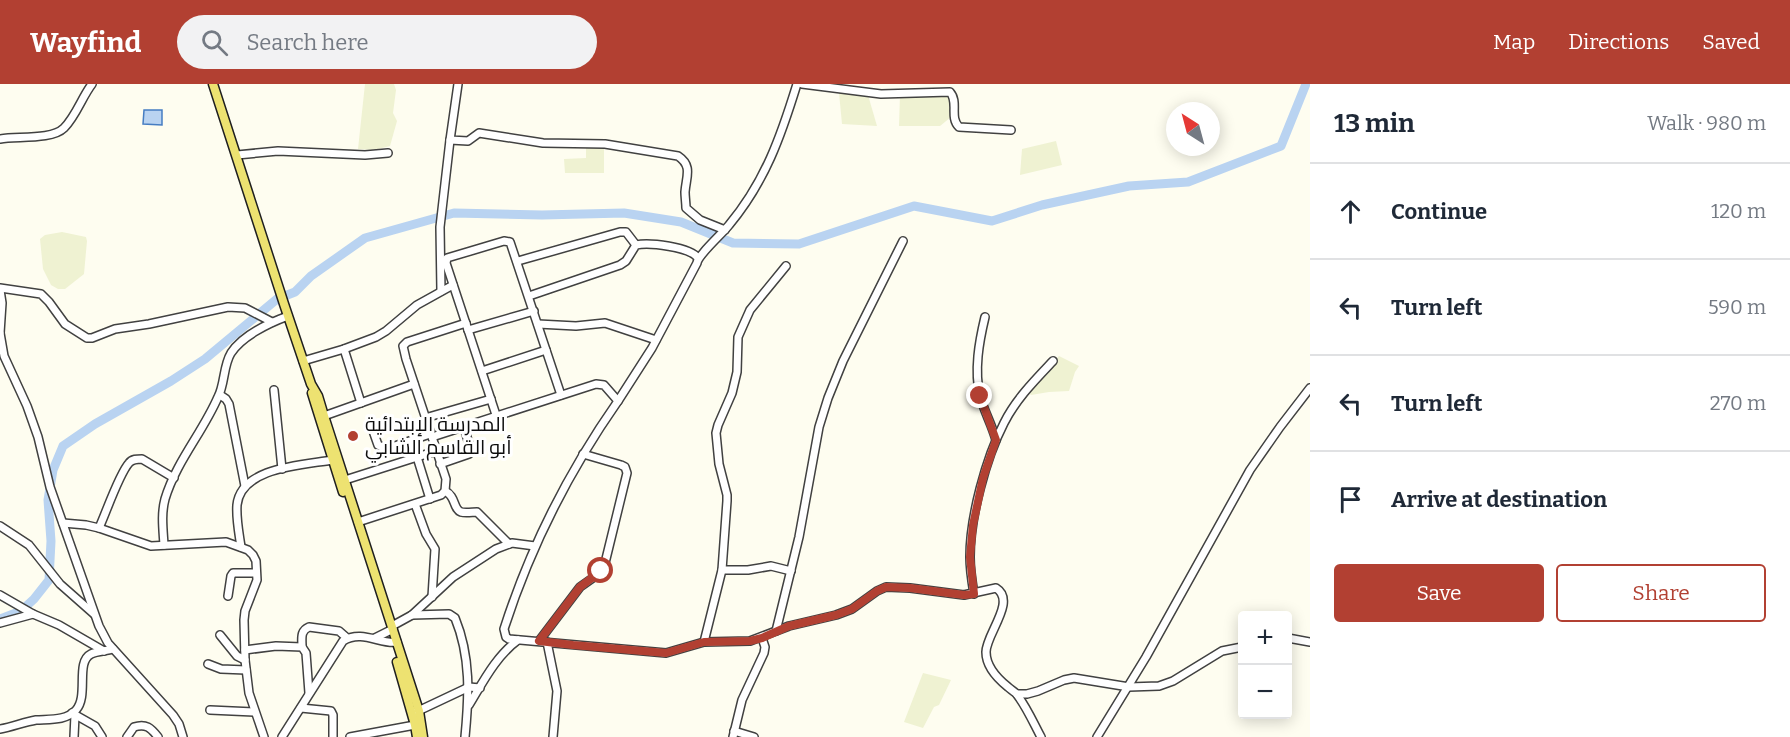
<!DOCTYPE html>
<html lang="en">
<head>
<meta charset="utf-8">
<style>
	body { margin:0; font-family:Bitter,Cairo,serif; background:#f2f2f3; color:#1f2937 }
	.controls { position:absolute; right:18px; bottom:18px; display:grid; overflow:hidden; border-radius:6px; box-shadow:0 3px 15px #0003 }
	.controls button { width:54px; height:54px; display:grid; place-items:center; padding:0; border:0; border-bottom:2px solid #e0e1e3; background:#fff; color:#1f2937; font:30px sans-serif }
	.compass { position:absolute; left:1166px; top:18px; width:54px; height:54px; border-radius:50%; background:#fff; box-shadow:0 3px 15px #0003; rotate:324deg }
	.stop { position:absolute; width:18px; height:18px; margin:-14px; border:4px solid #b24032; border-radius:50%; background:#fff }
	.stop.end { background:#b24032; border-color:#fff; box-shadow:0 2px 6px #0008 }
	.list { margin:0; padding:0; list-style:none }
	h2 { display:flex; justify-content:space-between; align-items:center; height:78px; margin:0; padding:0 24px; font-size:26px }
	h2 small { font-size:20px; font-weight:400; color:#747a83 }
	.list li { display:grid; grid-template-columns:39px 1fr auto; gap:18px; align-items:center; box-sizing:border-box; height:96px; padding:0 24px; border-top:2px solid #e0e1e3 }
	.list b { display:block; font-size:22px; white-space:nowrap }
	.list em { font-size:20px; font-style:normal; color:#747a83 }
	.actions { display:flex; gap:12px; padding:18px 24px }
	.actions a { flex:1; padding:14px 0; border:2px solid #b24032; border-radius:6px; text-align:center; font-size:21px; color:#b24032 }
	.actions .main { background:#b24032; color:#fff }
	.icon { flex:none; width:33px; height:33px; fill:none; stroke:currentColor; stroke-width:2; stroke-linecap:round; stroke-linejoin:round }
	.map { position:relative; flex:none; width:1310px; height:653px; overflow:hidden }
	header { display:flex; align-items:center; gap:36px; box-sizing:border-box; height:84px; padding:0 30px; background:#b24032; color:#fff }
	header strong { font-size:28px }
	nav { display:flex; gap:33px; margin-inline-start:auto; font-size:21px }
	.search { width:420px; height:54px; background:#f2f2f3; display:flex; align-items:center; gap:15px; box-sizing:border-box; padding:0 21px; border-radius:33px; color:#747a83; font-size:22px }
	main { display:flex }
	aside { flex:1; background:#fff }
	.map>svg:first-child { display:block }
</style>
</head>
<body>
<header>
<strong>Wayfind</strong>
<div class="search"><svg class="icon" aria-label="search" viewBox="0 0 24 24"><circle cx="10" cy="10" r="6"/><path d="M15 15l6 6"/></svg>Search here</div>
<nav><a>Map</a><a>Directions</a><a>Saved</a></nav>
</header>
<main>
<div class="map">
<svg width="1310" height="653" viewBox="0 0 1310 653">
	<rect width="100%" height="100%" fill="#fefdf0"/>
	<!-- farmland -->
	<g fill="#eff2d2">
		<polygon points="365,0 394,0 396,6 393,29 397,37 390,62 374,66 358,65"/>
		<polygon points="839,9 868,11 877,42 842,40"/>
		<polygon points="951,10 951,33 940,42 899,42 900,11"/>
		<polygon points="1056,57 1062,81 1020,91 1022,65"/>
		<polygon points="586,64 604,64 604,89 565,89 564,75 586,74"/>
		<polygon points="62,148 86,153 87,157 84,190 65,205 58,205 51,201 43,185 40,155 45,151"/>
		<polygon points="1059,272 1079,282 1075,288 1069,307 1049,308 1031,311 1030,310 1031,305"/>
		<polygon points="923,589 951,596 939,621 934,623 923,644 904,638"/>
	</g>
	<!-- water -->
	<polygon fill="#b9d3f1" stroke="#467dc2" stroke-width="1.5" points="144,26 162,26 162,41 143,40"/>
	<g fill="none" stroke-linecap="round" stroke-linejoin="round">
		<!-- river -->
		<polyline stroke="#b9d3f1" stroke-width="9" points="0,535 21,527 34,515 49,496 51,457 48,416 53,386 63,362 95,340 171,297 205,275 277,215 295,208 311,192 365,154 454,129 542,131 624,129 681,138 733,159 799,160 914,122 992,137 1042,121 1129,102 1188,98 1281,62 1306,0"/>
		<!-- minor casing -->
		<g stroke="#414141" stroke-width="10">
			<g id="minor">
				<path d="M458 0 450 56 468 57 479 49 543 59 605 60 678 72C693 82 686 93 685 108 685 113 686 119 686 124L700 136 725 146"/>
				<path d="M802 0 881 10 950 8C959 18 949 33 959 43L1011 46"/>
				<path d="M0 55C17 52 52 56 64 44 76 32 82 13 92 0"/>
				<polyline points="237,71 278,67 365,71 388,69"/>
				<polyline points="518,177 620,148 626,148 636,161"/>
				<polyline points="0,204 41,210 49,218 65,240 87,254 92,254 115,245 149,240 228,223 245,224 272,238"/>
				<polyline points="0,206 2,219 0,249"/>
				<polyline points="441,207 440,143 450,56"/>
				<path d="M529 212 620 181 626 177 636 161C649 158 690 163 698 174"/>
				<path d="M985 233C979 258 974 286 980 312 984 327 992 341 996 356"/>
				<polyline points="538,240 576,242 605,239 656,256"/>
				<polyline points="468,246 534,227"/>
				<polyline points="0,249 4,272 27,322 38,353 50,403 99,542 108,559 173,631 179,640 183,653"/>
				<polyline points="344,265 361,319"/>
				<polyline points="303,277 344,265 376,253 386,247 417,221 453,201"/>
				<polyline points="482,287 546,266"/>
				<polyline points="274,306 282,385"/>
				<polyline points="220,311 226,315 229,320 245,402"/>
				<path d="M618 317 652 264 697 179C698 171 722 150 729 141 765 98 781 52 797 0"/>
				<polyline points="324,332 414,300"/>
				<polyline points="425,334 491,315"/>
				<polyline points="371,341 378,361 386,365 430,350"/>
				<polyline points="500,343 446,179 447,174 504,157 510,158 561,311"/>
				<path d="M432 353 596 300 604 301 618 317C569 387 530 464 504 545L506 553 509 555 666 569 704 558 750 557 789 542 836 531 852 525 877 507 886 503 910 504 964 511 996 504C1017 517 986 550 986 568 986 582 998 595 1008 603 1011 606 1016 608 1018 612 1027 624 1034 640 1041 653"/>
				<polyline points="417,373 430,415"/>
				<polyline points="440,380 469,370 471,367 464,343"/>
				<polyline points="345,396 436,367"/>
				<path d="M445 407C456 412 453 425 461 428 465 429 473 428 477 428L509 460"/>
				<polyline points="415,420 426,450 435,465 432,513"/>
				<polyline points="358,438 441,411 445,407 446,395 406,275 403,262 407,258 466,239"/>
				<polyline points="63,439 86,441 99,444 151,462 226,458 248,466 253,471 256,477 257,496 245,527 244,536 245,576 249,609 264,653"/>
				<polyline points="0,442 29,461 60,500 94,530"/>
				<path d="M99 444C106 429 119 390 129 379 132 375 137 375 142 375L174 394"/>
				<path d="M164 461C163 445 161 430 165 415 176 378 203 348 218 313 225 300 223 282 231 269 242 252 269 239 288 232"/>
				<path d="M241 463C239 449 236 435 237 421 241 383 303 381 332 376"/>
				<polyline points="722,486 748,486 771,482 791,487"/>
				<path d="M974 510C972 498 970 485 970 473 970 433 986 374 1004 339 1016 315 1035 296 1053 277"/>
				<polyline points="0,511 33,530 59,541 104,567"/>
				<polyline points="228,512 231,492 233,489 256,489"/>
				<path d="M412 531 449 530 455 534C471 573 469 612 465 653"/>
				<polyline points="0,539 33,530"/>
				<polyline points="392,542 412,531 453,493 496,465 512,459 535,462"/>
				<polyline points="776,547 799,453 819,343 828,314 843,277 903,157"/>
				<polyline points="220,551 237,572 245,576"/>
				<polyline points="375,554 393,545"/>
				<polyline points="1288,554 1310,558"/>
				<polyline points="539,557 580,503 597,491 605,479 627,389 625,383 621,381 583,370"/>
				<polyline points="547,558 557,607 553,653"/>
				<polyline points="704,558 722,486 727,417 727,411 719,380 716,349 718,341 732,309 737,288 738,253 750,226 786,182"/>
				<path d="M302 563C302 554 300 547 309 543L339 547 347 554"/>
				<polyline points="245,566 276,562 302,563 306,569 309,609"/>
				<polyline points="208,580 221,585 246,586"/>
				<polyline points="1017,610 1027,610 1038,607 1064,596 1074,594 1129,603 1159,602 1173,597 1222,567 1242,563"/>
				<path d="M469 621C483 598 496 572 518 556"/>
				<polyline points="301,624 331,627 333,631 333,653"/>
				<polyline points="210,626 254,628"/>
				<polyline points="416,628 469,603 480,604"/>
				<polyline points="72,629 95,642 102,653"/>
				<path d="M0 645C12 643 24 638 36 636 49 635 66 637 76 626 89 612 75 578 91 570 97 567 106 567 113 565"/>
				<polyline points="734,647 754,653"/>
				<polyline points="74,653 75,631"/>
				<path d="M127 653 134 643C146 639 151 644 158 653"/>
				<path d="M282 653 343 557C362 545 381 561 397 558"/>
				<polyline points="350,653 415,641"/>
				<polyline points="733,653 742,616 764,569 765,563 762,554"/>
				<polyline points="1097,653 1146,573 1250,386 1280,343 1310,304"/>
			</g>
		</g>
		<!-- major casing -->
		<g stroke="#1f1f1f" stroke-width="11">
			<g id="major">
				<polyline points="213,0 284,220 311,300 318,312 324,332 419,627 423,653"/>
				<polyline points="312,309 343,408"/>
				<polyline points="397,578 415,641 417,653"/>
			</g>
		</g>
		<!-- minor -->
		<use href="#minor" stroke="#fff" stroke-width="7"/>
		<!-- major -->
		<use href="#major" stroke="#ede271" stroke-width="8"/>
	</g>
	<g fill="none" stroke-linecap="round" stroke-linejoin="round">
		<!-- route -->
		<polyline stroke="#b24032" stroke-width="8" points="601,487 580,503 539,557 573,561 666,569 704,558 750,557 762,554 789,542 836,531 852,525 877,507 886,503 910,504 964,511 974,510 970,473 973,441 983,394 996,356 980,312"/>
	</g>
	<!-- markers -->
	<circle fill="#b24032" stroke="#fff" stroke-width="2" cx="353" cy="352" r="6"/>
	<g text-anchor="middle" stroke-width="6" stroke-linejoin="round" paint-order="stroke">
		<!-- poi labels -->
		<g font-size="20" fill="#0e0e0e" stroke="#fff" text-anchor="start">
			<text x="365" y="347">المدرسة الإبتدائية<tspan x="365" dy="23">أبو القاسم الشابي</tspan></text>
		</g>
	</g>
</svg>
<div class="controls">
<button>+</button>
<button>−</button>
</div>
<svg class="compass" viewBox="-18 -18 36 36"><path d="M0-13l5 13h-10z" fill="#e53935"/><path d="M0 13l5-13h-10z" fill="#747a83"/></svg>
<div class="stop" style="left:601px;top:487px"></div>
<div class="stop end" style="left:980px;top:312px"></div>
</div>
<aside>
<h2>13 min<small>Walk · 980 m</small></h2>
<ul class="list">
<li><svg class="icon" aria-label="ahead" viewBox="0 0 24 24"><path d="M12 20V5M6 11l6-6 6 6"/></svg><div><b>Continue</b></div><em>120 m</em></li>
<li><svg class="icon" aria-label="left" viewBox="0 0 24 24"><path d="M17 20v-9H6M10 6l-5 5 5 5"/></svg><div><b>Turn left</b></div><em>590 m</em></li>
<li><svg class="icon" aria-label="left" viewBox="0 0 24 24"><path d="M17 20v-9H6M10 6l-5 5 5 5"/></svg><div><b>Turn left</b></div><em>270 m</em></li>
<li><svg class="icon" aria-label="arrive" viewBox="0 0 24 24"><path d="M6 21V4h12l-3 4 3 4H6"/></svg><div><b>Arrive at destination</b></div></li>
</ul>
<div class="actions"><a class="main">Save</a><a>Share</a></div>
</aside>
</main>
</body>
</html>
